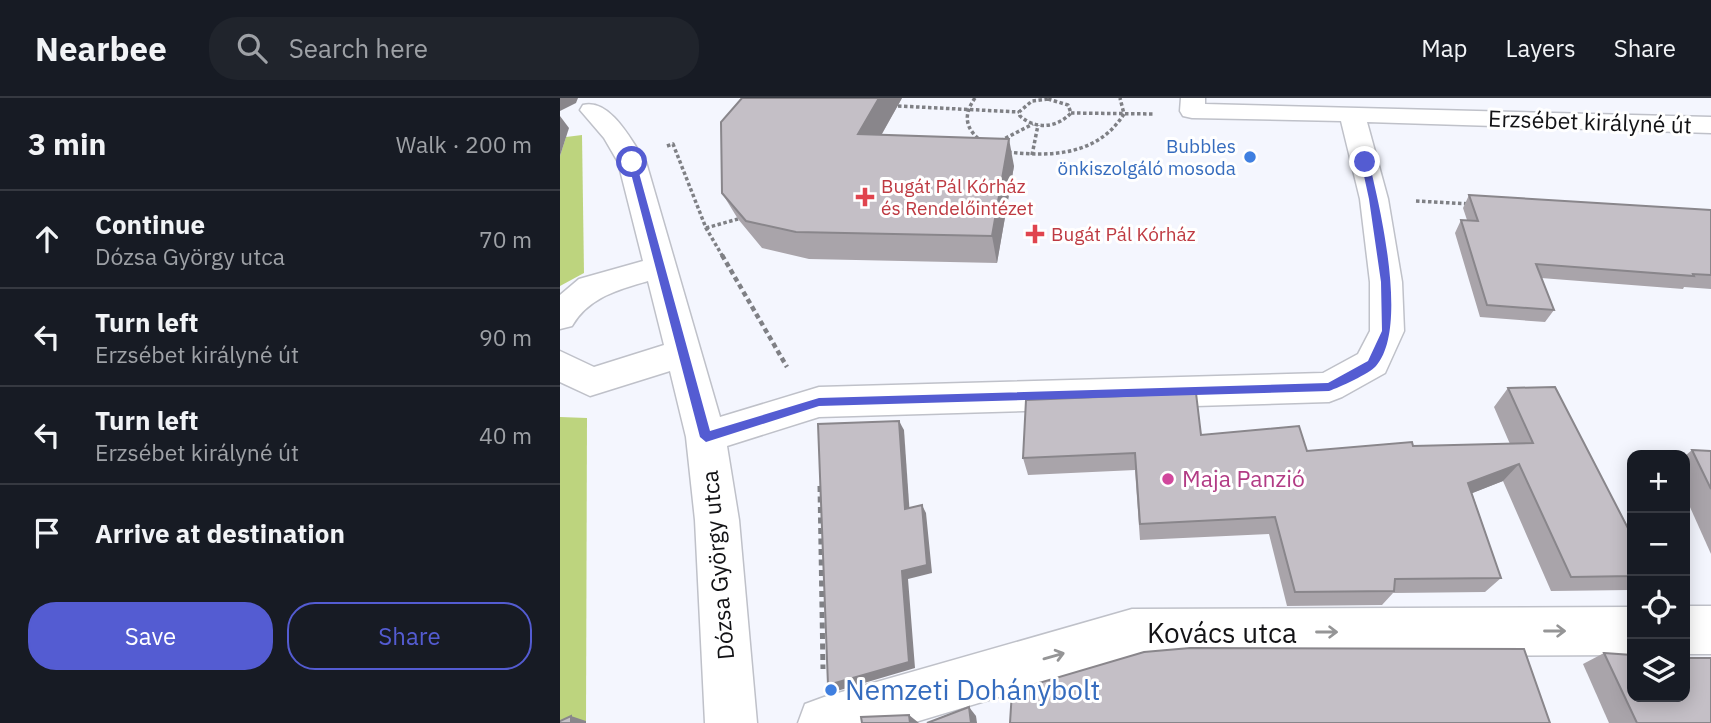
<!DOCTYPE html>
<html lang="en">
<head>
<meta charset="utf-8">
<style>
	body { margin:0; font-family:"IBM Plex Sans",sans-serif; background:#20242c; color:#f1f3f6 }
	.controls { position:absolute; right:21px; bottom:21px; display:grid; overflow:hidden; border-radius:14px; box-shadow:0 4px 18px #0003 }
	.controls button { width:63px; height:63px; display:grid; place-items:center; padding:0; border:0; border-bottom:2px solid #363941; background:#171b24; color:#f1f3f6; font:35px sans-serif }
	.stop { position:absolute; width:21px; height:21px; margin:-16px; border:5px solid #545cd2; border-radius:50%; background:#fff }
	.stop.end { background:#545cd2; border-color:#fff; box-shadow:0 2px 7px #0008 }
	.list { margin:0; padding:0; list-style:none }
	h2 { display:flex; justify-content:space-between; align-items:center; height:91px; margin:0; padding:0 28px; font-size:30px }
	h2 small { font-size:23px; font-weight:400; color:#9ea1a6 }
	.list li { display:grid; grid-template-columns:46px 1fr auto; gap:21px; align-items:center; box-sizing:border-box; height:98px; padding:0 28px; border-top:2px solid #363941 }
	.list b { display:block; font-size:26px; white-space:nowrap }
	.list p { margin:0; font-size:23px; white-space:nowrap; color:#9ea1a6 }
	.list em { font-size:23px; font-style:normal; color:#9ea1a6 }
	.actions { display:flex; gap:14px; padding:21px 28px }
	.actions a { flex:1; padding:16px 0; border:2px solid #545cd2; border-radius:28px; text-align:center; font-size:24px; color:#545cd2 }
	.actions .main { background:#545cd2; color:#fff }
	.icon { flex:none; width:38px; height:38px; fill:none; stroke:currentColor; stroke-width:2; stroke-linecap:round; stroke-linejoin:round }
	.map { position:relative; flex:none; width:1151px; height:625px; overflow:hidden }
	header { display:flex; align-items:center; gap:42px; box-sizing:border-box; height:98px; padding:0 35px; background:#171b24; border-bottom:2px solid #363941 }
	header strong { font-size:33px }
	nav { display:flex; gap:38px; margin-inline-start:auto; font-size:24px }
	.search { width:490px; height:63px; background:#20242c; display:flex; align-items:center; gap:18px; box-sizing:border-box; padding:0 24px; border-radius:28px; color:#9ea1a6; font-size:26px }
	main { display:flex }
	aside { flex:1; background:#171b24 }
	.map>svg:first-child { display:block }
</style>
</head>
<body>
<header>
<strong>Nearbee</strong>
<div class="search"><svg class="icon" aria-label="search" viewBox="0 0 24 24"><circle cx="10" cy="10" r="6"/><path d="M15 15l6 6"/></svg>Search here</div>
<nav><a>Map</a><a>Layers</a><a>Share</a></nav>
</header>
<main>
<aside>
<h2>3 min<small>Walk · 200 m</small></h2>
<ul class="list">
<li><svg class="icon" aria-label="ahead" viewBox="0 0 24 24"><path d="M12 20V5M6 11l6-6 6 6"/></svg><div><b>Continue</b><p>Dózsa György utca</p></div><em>70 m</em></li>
<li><svg class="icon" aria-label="left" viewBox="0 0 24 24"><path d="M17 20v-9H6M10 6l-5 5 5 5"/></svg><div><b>Turn left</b><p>Erzsébet királyné út</p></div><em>90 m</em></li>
<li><svg class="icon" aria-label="left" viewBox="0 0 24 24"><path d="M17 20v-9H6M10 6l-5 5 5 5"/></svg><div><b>Turn left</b><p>Erzsébet királyné út</p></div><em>40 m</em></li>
<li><svg class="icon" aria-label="arrive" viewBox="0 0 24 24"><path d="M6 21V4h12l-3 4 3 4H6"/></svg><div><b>Arrive at destination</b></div></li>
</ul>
<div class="actions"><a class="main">Save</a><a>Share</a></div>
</aside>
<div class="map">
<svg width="1151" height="625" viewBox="0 0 1151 625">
	<rect width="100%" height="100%" fill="#f4f6fe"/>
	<!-- green -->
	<g fill="#bdd47e">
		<polygon points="22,37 24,175 0,188 0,58 6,39"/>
		<polygon points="0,319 27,320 26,625 0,625"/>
	</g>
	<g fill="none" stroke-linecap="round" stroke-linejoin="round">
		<!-- minor casing -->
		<g stroke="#bfc1c9" stroke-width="3">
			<g id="minor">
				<path d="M621 0H645V6L1151 19V35L807 24 828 101 842 184 844 233 825 275 782 299 769 304 259 319 167 348 179 422 197 625H145L135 422 126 339 110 273 30 298 0 284V253L34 269 104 247 88 183C58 192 29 199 12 228L0 231V197L19 181 83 163 58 64 44 40 20 12 23 7C51 0 72 44 86 64L160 319 259 289 763 275 798 256 810 233V184L800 101 781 23 632 20 623 18 620 13Z"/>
				<rect x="1125" y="508" width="26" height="48"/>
				<polygon points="1072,509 1072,557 572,559 352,625 238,625 245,606 264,599 572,511"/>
			</g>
		</g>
		<!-- path-far2 -->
		<g stroke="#7f8085" stroke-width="3.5" stroke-dasharray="3.5 2.5" stroke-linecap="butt">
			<path d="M415 0C403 17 405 30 421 43"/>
			<path d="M488 1 508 7 511 15C497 30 476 32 460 18L459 14 472 3Z"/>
			<polyline points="338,8 459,14"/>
			<polyline points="511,15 594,16"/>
			<polyline points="440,43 473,26"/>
			<polyline points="107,48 113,46 146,130 163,159"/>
			<path d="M448 54C493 59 538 57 564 16L560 0"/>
			<polyline points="472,57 478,27"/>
			<polyline points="856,103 911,106"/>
			<polyline points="146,130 178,121"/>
		</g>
		<!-- path-far1 -->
		<polyline stroke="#7f8085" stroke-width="4.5" stroke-dasharray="5 3.5" stroke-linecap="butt" points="162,157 227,269"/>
		<!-- path -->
		<polyline stroke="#7f8085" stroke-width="5" stroke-dasharray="6 4.5" stroke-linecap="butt" points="260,388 263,571"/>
		<!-- minor -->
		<use href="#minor" fill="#fff" fill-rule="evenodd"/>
	</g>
	<!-- wall -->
	<g fill="#a9a4aa">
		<polygon points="342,0 322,36 454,68 437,165 249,161 202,150 178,121 162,95"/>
		<polygon points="909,97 1151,112 1151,191 1124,189 1123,191 981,180 994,212 985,224 920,219 895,135 901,122 907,122 903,110"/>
		<polygon points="948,290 1072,438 1072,490 1069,492 991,493 943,383 912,395 941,480 925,494 833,495 822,507 727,508 709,436 580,442 575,372 468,377 463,360 641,337 747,353 853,348 950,346 934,309"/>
		<polygon points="1132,352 1151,353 1151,456 1125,398 1125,358"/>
		<polygon points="1044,555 1151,625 1049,625 1023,566"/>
	</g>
	<!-- shaded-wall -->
	<g fill="#89868b">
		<polygon points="0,0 18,0 16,5 0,13"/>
		<polygon points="319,0 342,0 307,62 298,36"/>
		<polygon points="0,18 9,30 0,58"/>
		<polygon points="449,41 454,68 437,165 432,138"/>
		<polygon points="339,323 344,332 350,419 345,411"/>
		<polygon points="959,366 943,383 895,402 908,385"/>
		<polygon points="362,407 366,415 372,475 348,481 355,570 277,593 268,587 342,473"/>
		<polygon points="409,609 416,618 417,625 411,625"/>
		<polygon points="349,617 359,625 350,625"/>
		<polygon points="11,618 26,623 26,625 11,625"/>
	</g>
	<!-- building -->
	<g fill="#c4bfc6" stroke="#89868b" stroke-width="2">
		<polygon points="182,0 319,0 298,36 449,41 432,138 236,134 186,123 162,95 161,24"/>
		<polygon points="909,97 1151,112 1151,177 1133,176 1134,178 976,166 994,212 927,207 901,122 918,123"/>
		<polygon points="995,289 1072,438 1072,478 1011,479 959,366 908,385 941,480 835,481 834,493 735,494 715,419 580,426 575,355 463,360 466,302 636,295 641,337 739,328 747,353 852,344 853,348 973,345 948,290"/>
		<polygon points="339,323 345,411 362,407 367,467 342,473 349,564 268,587 258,326"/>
		<polygon points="1132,352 1151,353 1151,391"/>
		<polygon points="630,550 964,551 990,625 450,625 452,593 584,554"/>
		<polygon points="1044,555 1072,557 1072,599 1125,599 1125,560 1151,560 1151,625 1077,625"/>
		<polygon points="409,609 411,625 367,625"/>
		<polygon points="349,617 350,625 302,625 301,619"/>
		<polygon points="11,618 11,625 0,625 0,623"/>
	</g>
	<!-- one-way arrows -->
	<defs><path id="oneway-shaft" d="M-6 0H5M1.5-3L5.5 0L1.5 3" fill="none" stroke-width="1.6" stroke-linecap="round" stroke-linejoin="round" transform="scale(1.75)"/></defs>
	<g stroke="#959596">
		<use href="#oneway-shaft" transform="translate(995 533)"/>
		<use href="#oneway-shaft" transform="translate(767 534)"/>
		<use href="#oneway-shaft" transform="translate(494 558) rotate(-16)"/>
	</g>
	<!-- route -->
	<path fill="#545cd2" d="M72 62 76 64 150 333 259 300 768 285 808 263 822 233 821 184 809 101 801 64 805 62 809 64C820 109 849 231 816 268 809 276 780 289 769 293L259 308 146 344 140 339 68 64Z"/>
	<!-- markers -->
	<g fill="#3f7fe0" stroke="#fff" stroke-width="2.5">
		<circle cx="690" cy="59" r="7"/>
		<circle cx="271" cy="592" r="7"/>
	</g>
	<g fill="#e0444e" stroke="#fff" stroke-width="2.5">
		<path d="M301.5 88.5h7v7h7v7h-7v7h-7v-7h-7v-7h7z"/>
		<path d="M471.5 125.5h7v7h7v7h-7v7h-7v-7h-7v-7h7z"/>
	</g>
	<circle fill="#d1479c" stroke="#fff" stroke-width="2.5" cx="608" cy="381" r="7"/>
	<g text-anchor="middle" stroke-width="6" stroke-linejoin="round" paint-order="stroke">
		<!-- far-shop labels -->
		<g font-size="19" fill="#366cbe" stroke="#fff" text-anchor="end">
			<text x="676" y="55">Bubbles<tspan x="676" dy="22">önkiszolgáló mosoda</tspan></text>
		</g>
		<!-- far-health labels -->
		<g font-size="19" fill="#be3a42" stroke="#fff" text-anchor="start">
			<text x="321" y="95">Bugát Pál Kórház<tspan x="321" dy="22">és Rendelőintézet</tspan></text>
			<text x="491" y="143">Bugát Pál Kórház</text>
		</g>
		<!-- street labels -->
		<g font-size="23" fill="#131316" stroke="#fff">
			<text transform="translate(1030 24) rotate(2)" y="8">Erzsébet királyné út</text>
			<text transform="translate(158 467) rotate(-95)" y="8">Dózsa György utca</text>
		</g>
		<!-- hotel labels -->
		<g font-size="23" fill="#b23c85" stroke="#fff" text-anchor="start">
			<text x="622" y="389">Maja Panzió</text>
		</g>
		<!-- near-street labels -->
		<g font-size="28" fill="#131316" stroke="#fff">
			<text x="662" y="545">Kovács utca</text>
		</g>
		<!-- near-shop labels -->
		<g font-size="28" fill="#366cbe" stroke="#fff" text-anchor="start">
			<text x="285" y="602">Nemzeti Dohánybolt</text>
		</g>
	</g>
</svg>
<div class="controls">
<button>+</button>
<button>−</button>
<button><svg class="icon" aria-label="locate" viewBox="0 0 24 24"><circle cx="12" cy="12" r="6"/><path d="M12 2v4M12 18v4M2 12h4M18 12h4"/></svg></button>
<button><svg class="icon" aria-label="layers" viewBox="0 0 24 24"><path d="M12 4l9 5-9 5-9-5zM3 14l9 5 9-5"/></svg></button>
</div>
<div class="stop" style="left:72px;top:64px"></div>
<div class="stop end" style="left:805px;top:64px"></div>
</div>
</main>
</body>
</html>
